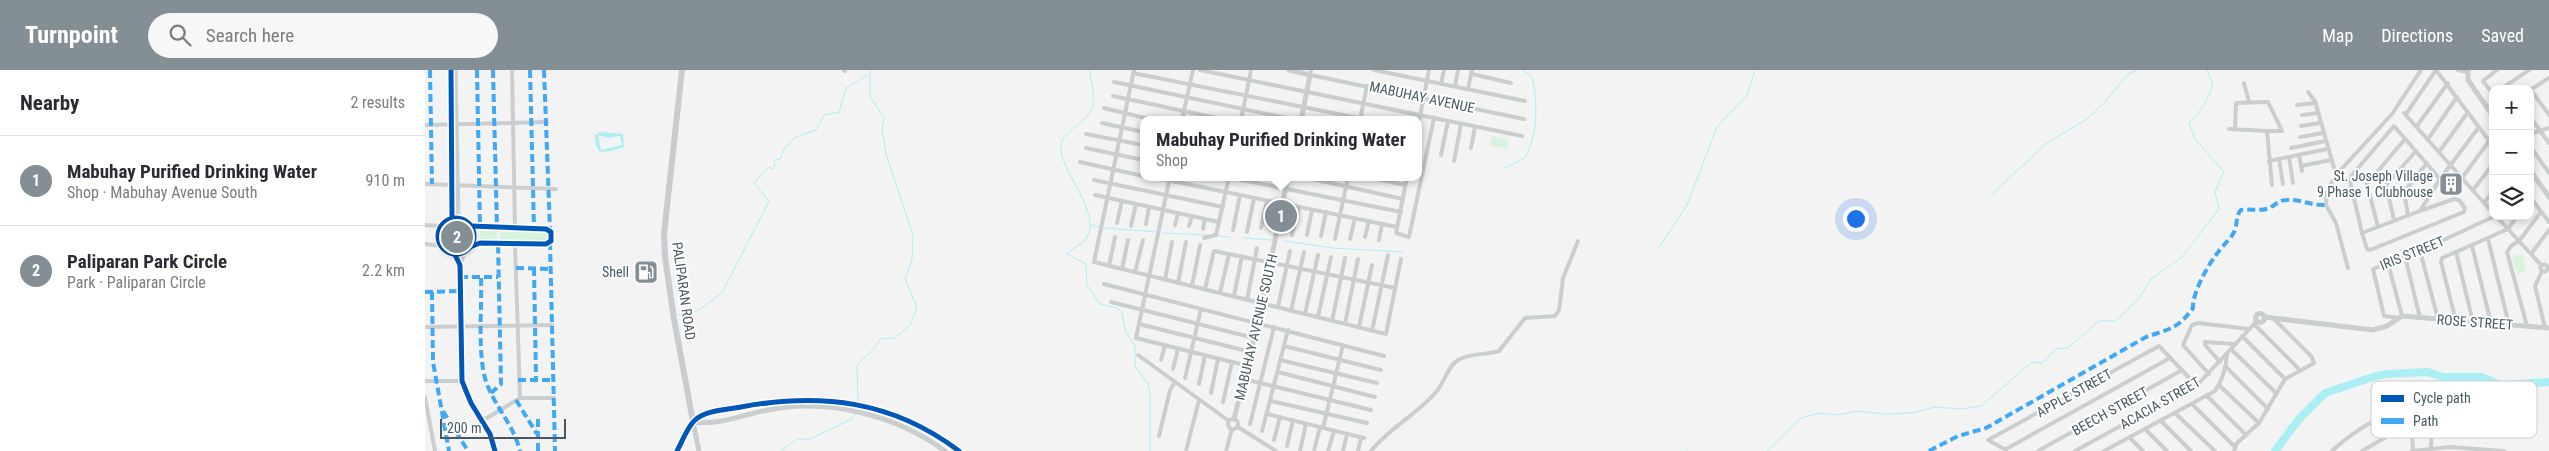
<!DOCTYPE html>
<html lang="en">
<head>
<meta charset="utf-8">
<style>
	body { margin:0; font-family:"Roboto Condensed",sans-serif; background:#f7f7f7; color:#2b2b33 }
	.controls { position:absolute; right:15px; top:15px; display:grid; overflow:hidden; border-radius:10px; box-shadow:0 2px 8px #0003 }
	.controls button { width:45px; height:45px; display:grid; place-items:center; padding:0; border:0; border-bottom:1px solid #e1e1e2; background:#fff; color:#2b2b33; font:25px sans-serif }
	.scale { position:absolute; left:15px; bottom:12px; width:126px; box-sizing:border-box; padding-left:5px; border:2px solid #485962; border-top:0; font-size:14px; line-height:18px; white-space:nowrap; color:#485962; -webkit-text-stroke:4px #fff; paint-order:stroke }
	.you { position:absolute; left:1430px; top:148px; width:18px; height:18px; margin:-12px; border:4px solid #fff; border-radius:50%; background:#1a73e8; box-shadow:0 0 0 8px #1a73e833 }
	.badge { display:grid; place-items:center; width:32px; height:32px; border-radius:50%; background:#848f95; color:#fff; font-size:16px; font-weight:700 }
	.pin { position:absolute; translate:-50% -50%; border:2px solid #fff; box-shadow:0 1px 5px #0006 }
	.popup { position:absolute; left:715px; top:46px; width:282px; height:65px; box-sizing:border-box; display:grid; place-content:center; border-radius:10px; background:#fff; filter:drop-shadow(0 1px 4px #0005); font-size:16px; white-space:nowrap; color:#7c7c81 }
	.popup b { font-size:19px; color:#2b2b33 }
	.popup::after { content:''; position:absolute; left:50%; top:100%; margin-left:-10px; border:10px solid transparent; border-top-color:#fff }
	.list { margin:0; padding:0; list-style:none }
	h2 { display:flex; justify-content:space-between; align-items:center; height:65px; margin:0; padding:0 20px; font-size:21px }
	h2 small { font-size:16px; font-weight:400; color:#7c7c81 }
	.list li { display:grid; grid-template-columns:32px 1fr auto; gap:15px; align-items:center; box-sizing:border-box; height:90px; padding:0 20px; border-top:1px solid #e1e1e2 }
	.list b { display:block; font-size:19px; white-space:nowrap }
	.list p { margin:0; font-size:16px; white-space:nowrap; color:#7c7c81 }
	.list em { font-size:16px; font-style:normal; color:#7c7c81 }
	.icon { flex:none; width:28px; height:28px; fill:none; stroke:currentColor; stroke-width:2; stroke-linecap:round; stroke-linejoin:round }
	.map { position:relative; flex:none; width:2124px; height:381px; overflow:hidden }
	header { display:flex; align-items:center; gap:30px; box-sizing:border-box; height:70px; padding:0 25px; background:#848f95; color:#fff }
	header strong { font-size:24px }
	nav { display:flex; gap:28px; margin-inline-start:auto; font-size:18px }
	.search { width:350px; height:45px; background:#f7f7f7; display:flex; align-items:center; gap:12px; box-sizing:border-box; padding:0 18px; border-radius:28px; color:#7c7c81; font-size:19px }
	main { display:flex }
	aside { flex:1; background:#fff }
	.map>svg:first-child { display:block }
</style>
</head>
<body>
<header>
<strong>Turnpoint</strong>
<div class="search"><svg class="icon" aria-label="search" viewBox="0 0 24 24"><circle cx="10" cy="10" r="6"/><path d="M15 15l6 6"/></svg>Search here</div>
<nav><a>Map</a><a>Directions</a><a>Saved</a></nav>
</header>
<main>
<aside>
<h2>Nearby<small>2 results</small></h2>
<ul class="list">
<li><span class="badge">1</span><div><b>Mabuhay Purified Drinking Water</b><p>Shop · Mabuhay Avenue South</p></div><em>910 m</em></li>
<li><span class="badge">2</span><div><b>Paliparan Park Circle</b><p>Park · Paliparan Circle</p></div><em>2.2 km</em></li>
</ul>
</aside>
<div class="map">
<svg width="2124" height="381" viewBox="0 0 2124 381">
	<rect width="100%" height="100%" fill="#f4f3f3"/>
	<!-- green -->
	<g fill="#d7f3de">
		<polygon points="1067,66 1084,70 1082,79 1065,75"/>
		<circle cx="32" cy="166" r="14"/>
		<rect x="55" y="160" width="17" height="11"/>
		<polygon points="78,160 119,161 124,166 119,171 78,171 73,165"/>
		<polygon points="2097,184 2102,201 2092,204 2087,186"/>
	</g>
	<!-- water -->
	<path fill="#aaeff3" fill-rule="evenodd" d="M176 62 198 64 199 77 186 81 175 82 171 76 170 65ZM173 65 184 68 195 66 197 75 176 80Z"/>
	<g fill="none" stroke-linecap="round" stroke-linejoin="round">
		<!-- stream -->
		<g stroke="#aaeff3" stroke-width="1">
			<path d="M665 0C665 11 670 23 668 34 665 52 638 60 636 75 633 100 677 141 662 167 658 175 647 178 642 184L661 194 662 215 675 234 692 238 697 243 701 262 710 276V296L723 314 725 324V381"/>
			<path d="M1078 99 1100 88C1113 64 1113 33 1107 7L1098 0"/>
			<polyline points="1566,125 1622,73 1662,49 1679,33 1702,5 1712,0"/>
			<polyline points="666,155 674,157"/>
			<polyline points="680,158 731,162"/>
			<polyline points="738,163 782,165"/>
			<polyline points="793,166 805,167"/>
			<polyline points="819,168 847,170"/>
			<polyline points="859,171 908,178 977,182"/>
			<polyline points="1235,176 1262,135 1292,57 1322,25 1330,0"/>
			<polyline points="253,245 274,240 297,223 344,131 329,113 343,97 349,99 350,90 355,89 359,79 371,67 391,60 399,45 414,42 421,18 443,5"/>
			<path d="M433 332 432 295C440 286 450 280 455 269L470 268 486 254 492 237 480 209 487 190 488 166 461 84 457 59 459 48 445 26V0"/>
			<polyline points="356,381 372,369 385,369 427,349 430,343"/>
			<polyline points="1261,381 1262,381"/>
			<path d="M1342 381 1375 348 1396 343 1414 345 1431 341 1460 344 1486 343 1510 337 1536 339 1556 336 1607 292 1617 293 1631 279 1643 278 1674 251H1690L1713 230 1726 209 1757 187 1794 139 1790 122 1799 102 1770 69 1764 52C1776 43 1783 29 1788 15L1782 0"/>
		</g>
		<!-- river -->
		<polyline stroke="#aaeff3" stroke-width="8" points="1850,381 1874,349 1900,323 1951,306 1962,304 2003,302 2018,307 2056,307 2076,315 2124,312"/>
		<!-- minor -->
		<g stroke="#cacecf" stroke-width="4">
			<polyline points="87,0 90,158"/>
			<polyline points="419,0 420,1"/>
			<polyline points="709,0 669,192 961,264 976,189"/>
			<polyline points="775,0 1097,66"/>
			<polyline points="886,0 885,5 1099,49"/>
			<polyline points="949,0 1100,31"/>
			<polyline points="2011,0 2068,76"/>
			<polyline points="2033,0 2042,2"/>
			<polyline points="708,3 943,50"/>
			<polyline points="1047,4 1086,13"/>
			<polyline points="689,12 871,50"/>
			<polyline points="1819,13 1824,32"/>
			<polyline points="1016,14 1019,0"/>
			<polyline points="1030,16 1033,0"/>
			<polyline points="1043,19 1047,0"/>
			<polyline points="2076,19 2104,0"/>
			<polyline points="2105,20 2124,8"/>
			<polyline points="2106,20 2124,45"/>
			<polyline points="1883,22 1890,31 1911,105"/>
			<polyline points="2068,24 2058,11 2072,0"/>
			<polyline points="688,26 801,50"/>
			<polyline points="1872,35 1891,33"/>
			<polyline points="679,38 728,50"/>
			<polyline points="1979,43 2068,143"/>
			<polyline points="1981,44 2011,0"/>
			<polyline points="1877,45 1893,43"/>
			<polyline points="2105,47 2124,73"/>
			<polyline points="757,50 768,0"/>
			<polyline points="816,50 826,0"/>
			<polyline points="935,50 942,16"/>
			<polyline points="994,51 1004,0"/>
			<polyline points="677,53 718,62"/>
			<polyline points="0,55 122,52"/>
			<polyline points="1876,56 1895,53"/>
			<polyline points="1992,56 2023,13"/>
			<polyline points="1804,59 1842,61"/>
			<polyline points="1810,59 1811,33 1843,32 1857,61 1842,61 1847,115"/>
			<polyline points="661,64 718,75"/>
			<polyline points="2105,64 2124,58"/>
			<polyline points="1875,67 1898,63"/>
			<polyline points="2003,69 2032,27"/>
			<polyline points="2105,76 2124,103"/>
			<polyline points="661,78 718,90"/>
			<polyline points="1046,78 1050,57"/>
			<polyline points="1866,78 1900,71"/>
			<polyline points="2014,82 2043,42"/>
			<polyline points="1016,85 1023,51"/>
			<polyline points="1874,85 1877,101"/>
			<polyline points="1864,87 1868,113"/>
			<polyline points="1854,89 1858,114"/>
			<polyline points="1029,91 1036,54"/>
			<polyline points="1844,91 1902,79"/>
			<polyline points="655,92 718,106"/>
			<polyline points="1876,96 1906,90"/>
			<polyline points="727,107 972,157"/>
			<polyline points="745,107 711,268 823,296"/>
			<polyline points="802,107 976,142"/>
			<polyline points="878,107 978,129"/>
			<polyline points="942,107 980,115"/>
			<polyline points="982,107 971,163 984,167 1009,48"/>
			<polyline points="2037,108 2064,71"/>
			<polyline points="2015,109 1969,56 1927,105 1925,111 1937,163 1995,141 2015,109 2054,57"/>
			<polyline points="669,110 798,137"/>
			<polyline points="0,114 131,119"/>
			<polyline points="2048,120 2068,94"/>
			<polyline points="670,125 794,152"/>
			<polyline points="2105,127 2124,152"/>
			<polyline points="2059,133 2068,121"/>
			<polyline points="1983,145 1979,122 2002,93"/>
			<polyline points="2071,146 2116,195"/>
			<polyline points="1969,150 1961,115 1991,81"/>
			<polyline points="692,153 697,131"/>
			<polyline points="721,154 724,137"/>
			<polyline points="0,155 16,156"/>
			<polyline points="750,155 753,143"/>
			<polyline points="706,156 711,134"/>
			<polyline points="764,156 767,146"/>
			<polyline points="1953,157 1942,114 1980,69"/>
			<polyline points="836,158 842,131"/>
			<polyline points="778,159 780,149"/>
			<polyline points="808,160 815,125"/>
			<polyline points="822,162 829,128"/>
			<polyline points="1937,163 1942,179 1945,180 2039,142 2040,138 2034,130 2029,129 1995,141"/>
			<polyline points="867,165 874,137"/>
			<polyline points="882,165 887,140"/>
			<polyline points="896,166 901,142"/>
			<polyline points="940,167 944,151"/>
			<polyline points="779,168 791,165 804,107"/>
			<polyline points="910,169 923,107"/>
			<polyline points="925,169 930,148"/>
			<polyline points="2063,169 2084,255"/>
			<polyline points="954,170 957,154"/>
			<polyline points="0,174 17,176"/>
			<polyline points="2047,176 2066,253"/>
			<polyline points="45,177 55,173 121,174 126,171 126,162 121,159 46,156"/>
			<polyline points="1995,181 2013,249"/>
			<polyline points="2031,182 2083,159 2092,146"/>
			<polyline points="2106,184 2124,160"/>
			<polyline points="1980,186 1995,248"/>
			<polyline points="1963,193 1977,246"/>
			<circle cx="2119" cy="198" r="3.5"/>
			<polyline points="684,196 690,167"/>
			<polyline points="1923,198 1911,153 1901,135 1902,121 1911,105 1967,44 1996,0"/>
			<polyline points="697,199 703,170"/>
			<polyline points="2117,201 2110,216 2120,258"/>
			<polyline points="710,202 718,170"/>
			<polyline points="740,210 747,172"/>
			<polyline points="753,213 761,172"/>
			<polyline points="679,214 959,286"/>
			<polyline points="767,216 775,175"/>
			<polyline points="780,219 789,181 970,218"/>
			<polyline points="795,223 804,184"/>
			<polyline points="809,226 817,186"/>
			<polyline points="822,230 832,178"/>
			<polyline points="686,232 829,268"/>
			<polyline points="853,237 865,181"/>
			<polyline points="866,241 879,182"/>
			<polyline points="880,244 893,185"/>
			<polyline points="893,247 906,187"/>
			<polyline points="1975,248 1959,246 1948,199 1995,181 2070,146"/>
			<polyline points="907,251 920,188"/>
			<polyline points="2031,251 2016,192 2017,188 2031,182 2048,252"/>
			<polyline points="714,254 826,282"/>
			<polyline points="920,254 933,189"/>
			<polyline points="1829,254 1875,300"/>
			<polyline points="2102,256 2082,182 2086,176 2094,171 2116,142"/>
			<polyline points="0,257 127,255"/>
			<polyline points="934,257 947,195"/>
			<polyline points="947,261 963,185"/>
			<polyline points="1817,266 1860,309"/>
			<polyline points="859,276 956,300"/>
			<polyline points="1806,279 1851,323"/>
			<polyline points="713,285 804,351"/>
			<polyline points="736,290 740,275"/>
			<polyline points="855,290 952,313"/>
			<polyline points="1795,292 1780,275 1780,272 1810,274"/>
			<polyline points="1801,297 1843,339"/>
			<polyline points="748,299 753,279"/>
			<polyline points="853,302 950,327"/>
			<polyline points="1784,304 1758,275 1767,255 1773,253 1824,259"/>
			<polyline points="760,308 776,239"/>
			<polyline points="819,309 946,340"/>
			<polyline points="0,311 37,311"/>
			<polyline points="774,314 780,285"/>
			<polyline points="1794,315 1834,353"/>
			<polyline points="786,323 793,289"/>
			<polyline points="1782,326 1821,365"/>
			<polyline points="0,327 10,381"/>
			<polyline points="95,328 129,328"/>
			<polyline points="846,331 942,353"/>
			<polyline points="798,332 807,292"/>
			<polyline points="1767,334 1810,377"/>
			<polyline points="842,344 939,368"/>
			<polyline points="1751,344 1790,381"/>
			<circle cx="808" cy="354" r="5"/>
			<polyline points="57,351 95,328 90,174"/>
			<polyline points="1736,351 1766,381"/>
			<polyline points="825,354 849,257"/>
			<polyline points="813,357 851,381"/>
			<polyline points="898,358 918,275"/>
			<polyline points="1987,359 1988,381"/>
			<polyline points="1721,360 1742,381"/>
			<polyline points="837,361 863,260"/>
			<polyline points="734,366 745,320 750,312"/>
			<polyline points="1705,368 1718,381"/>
			<polyline points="849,370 855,347"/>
			<polyline points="1563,370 1734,276 1770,314"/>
			<polyline points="1563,370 1581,380"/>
			<polyline points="862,376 868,350"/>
			<polyline points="1581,379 1745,288"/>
			<polyline points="761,381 774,330"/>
			<polyline points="801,381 807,359"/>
			<polyline points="875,381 881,354"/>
			<polyline points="889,381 895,357"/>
			<polyline points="903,381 909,361"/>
			<polyline points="918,381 922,364"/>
			<polyline points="933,381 936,368"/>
			<path d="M946 381C964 358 993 344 1012 321 1020 311 1022 297 1033 290 1045 283 1061 285 1074 281L1100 248 1130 246 1134 240 1138 208 1153 171"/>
			<polyline points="1613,381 1757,300"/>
			<polyline points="1650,381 1774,313 1832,251"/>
			<path d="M1679 381 1790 321C1798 310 1801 297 1802 284"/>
			<polyline points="1809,381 1812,373 1834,353 1860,309 1889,293 1887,287 1848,248"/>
			<path d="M1907 381C1934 356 1966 338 2004 335L2007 344 2006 381"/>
			<polyline points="1937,381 1963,366 1987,359 1989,337"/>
			<polyline points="1987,381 2025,377 2079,381"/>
		</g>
		<!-- tertiary -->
		<g stroke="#cacecf" stroke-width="5">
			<polyline points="26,0 27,148"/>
			<polyline points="30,0 33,148"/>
			<polyline points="864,0 885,5 876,50"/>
			<polyline points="2043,0 2043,10 2068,46"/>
			<polyline points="2105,100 2124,127"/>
			<circle cx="31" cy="166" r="18"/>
			<polyline points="39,182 35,195 37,311 46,333 65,364 70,381"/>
			<circle cx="1835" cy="248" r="4.5"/>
			<polyline points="1839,247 1948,260 1962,256 1977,246 2124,258"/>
			<polyline points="809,349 833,253 863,107"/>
			<path d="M268 352C282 341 300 340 318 337 397 322 469 331 534 381"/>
			<path d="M268 352C292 356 319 344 343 340 403 328 471 345 520 381"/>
			<polyline points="268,352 274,381"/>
		</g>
		<!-- primary -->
		<polyline stroke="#c8ccce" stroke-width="6" points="252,381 268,352 249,249 240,187 239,164 257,0"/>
		<!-- quiet -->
		<g stroke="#3fa9f5" stroke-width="4" stroke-dasharray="8 4" stroke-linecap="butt">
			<polyline points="5,0 7,114"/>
			<polyline points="52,0 55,158"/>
			<polyline points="68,0 72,158"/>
			<polyline points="105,0 109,158"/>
			<polyline points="119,0 125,160"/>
			<polyline points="125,172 130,381"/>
			<polyline points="91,198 126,199"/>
			<polyline points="109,198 111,310"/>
			<polyline points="35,207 73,207"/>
			<path d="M56 208C57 237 53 276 59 304 65 332 88 352 95 381"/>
			<polyline points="0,222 35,221"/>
			<polyline points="7,222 8,292 24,381"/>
			<polyline points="93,310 128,310"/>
			<polyline points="66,323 76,314 73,173"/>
			<polyline points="91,330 112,364"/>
			<polyline points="18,341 43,381"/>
			<polyline points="113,381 113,345"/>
			<path d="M1504 381 1533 366 1561 358 1721 267C1744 259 1753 259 1768 238 1767 223 1784 193 1794 181 1798 175 1806 169 1809 162 1813 155 1810 146 1816 140 1825 138 1836 142 1844 138 1851 135 1853 130 1862 130 1877 129 1886 136 1901 135"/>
		</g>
		<!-- cycleway casing -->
		<g stroke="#fff" stroke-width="8">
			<g id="cycleway">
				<polyline points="26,0 27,148"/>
				<circle cx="31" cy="166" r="18"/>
				<polyline points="45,177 55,173 121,174 126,171 126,162 121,159 46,156"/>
				<polyline points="29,183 35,195 37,311 46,333 65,364 70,381"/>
				<path d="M252 381C257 372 262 358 269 351 280 340 301 340 316 337 396 322 468 331 534 381"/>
			</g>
		</g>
		<!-- cycleway -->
		<use href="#cycleway" stroke="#0057b8" stroke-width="5"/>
	</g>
	<!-- icons -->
	<defs>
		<g id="building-square" transform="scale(1.25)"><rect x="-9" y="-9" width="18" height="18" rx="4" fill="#848f95" stroke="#fff"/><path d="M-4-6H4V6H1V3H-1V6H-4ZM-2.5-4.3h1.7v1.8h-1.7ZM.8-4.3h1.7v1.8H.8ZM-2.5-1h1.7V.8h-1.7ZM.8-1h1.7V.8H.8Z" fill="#fff"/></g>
		<g id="fuel-square" transform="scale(1.25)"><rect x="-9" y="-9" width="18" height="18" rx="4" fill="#848f95" stroke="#fff"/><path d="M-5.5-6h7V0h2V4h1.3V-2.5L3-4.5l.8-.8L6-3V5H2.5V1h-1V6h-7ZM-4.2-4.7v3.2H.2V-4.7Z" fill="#fff"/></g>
	</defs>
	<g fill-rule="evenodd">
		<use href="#building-square" x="2026" y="114"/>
		<use href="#fuel-square" x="221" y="202"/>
	</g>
	<g text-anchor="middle" stroke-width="4" stroke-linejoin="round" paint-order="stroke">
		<!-- street labels -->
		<g font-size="14" fill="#485962" stroke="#fff">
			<text transform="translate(997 27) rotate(12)" y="5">MABUHAY AVENUE</text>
			<text transform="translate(1987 183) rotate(-22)" y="5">IRIS STREET</text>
			<text transform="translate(259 221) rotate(82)" y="5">PALIPARAN ROAD</text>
			<text transform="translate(2050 252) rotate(4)" y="5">ROSE STREET</text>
			<text transform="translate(831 257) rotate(-77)" y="5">MABUHAY AVENUE SOUTH</text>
			<text transform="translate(1649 323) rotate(-29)" y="5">APPLE STREET</text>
			<text transform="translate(1735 333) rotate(-30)" y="5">ACACIA STREET</text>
			<text transform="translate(1685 341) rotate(-29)" y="5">BEECH STREET</text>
		</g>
		<!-- poi labels -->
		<g font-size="14" fill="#485962" stroke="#fff" text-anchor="end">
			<text x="2008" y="111">St. Joseph Village<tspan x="2008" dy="16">9 Phase 1 Clubhouse</tspan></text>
			<text x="204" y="207">Shell</text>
		</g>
	</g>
	<!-- legend -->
	<rect x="1946" y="311" width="166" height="57" rx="8" fill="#fff" stroke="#c8cdd0" stroke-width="1"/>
	<rect x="1956" y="325" width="23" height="7" fill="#0057b8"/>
	<rect x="1956" y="348" width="23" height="6" fill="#3fa9f5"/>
	<g font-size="14" fill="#485962">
		<text x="1988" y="333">Cycle path</text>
		<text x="1988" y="356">Path</text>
	</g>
</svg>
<div class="controls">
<button>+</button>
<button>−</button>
<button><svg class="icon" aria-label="layers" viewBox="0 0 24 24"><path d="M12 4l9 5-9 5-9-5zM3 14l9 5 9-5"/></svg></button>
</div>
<div class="scale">200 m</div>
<div class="you"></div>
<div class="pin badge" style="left:856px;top:146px">1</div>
<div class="popup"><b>Mabuhay Purified Drinking Water</b>Shop</div>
<div class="pin badge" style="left:32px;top:167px">2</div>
</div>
</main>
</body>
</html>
